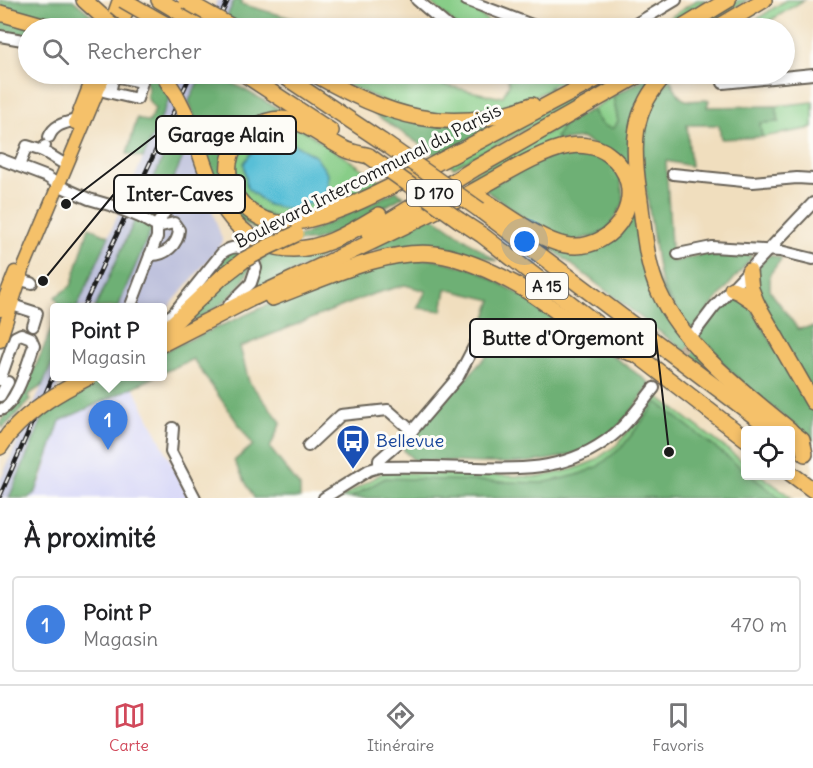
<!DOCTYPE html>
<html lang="fr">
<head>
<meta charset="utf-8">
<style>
	body { margin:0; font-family:Delius,sans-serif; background:#f6f6f6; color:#202124 }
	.controls { position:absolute; right:18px; bottom:18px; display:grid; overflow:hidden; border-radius:6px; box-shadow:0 3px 9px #0003 }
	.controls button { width:54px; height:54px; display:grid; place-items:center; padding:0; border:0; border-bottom:2px solid #e0e0e0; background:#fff; color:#202124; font:30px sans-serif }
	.you { position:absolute; left:525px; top:242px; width:21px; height:21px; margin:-15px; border:4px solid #fff; border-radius:50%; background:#1a73e8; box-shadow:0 0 0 9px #1a73e833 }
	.badge { display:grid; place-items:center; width:39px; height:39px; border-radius:50%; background:#d1495b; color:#fff; font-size:20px; font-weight:700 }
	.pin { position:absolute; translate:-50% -50px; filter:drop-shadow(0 2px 3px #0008) }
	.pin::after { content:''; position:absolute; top:32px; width:21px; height:18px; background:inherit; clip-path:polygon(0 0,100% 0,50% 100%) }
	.popup { position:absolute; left:50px; top:303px; width:117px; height:78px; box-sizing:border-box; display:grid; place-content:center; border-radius:6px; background:#fff; filter:drop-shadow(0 2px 4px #0005); font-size:20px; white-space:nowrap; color:#757577 }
	.popup b { font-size:22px; color:#202124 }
	.popup::after { content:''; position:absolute; left:50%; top:100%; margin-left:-12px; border:12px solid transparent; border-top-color:#fff }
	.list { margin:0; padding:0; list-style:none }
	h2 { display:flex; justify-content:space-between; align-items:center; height:78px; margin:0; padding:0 24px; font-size:26px }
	h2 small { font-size:20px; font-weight:400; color:#757577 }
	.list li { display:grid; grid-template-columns:39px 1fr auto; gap:18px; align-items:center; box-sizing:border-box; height:96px; margin:0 12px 12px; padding:0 12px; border:2px solid #e0e0e0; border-radius:6px }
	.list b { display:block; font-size:22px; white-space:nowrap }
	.list p { margin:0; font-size:20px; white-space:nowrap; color:#757577 }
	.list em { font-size:20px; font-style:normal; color:#757577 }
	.icon { flex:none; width:33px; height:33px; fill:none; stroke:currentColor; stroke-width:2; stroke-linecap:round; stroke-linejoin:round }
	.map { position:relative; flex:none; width:813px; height:498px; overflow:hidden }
	.search { position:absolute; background:#fff; box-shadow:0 3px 9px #0003; left:18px; right:18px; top:18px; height:66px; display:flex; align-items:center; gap:15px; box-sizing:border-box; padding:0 21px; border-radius:33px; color:#757577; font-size:22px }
	.sheet { height:186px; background:#fff }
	nav { display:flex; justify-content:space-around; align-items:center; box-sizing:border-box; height:84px; border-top:2px solid #e0e0e0; background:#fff; font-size:16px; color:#757577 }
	nav a { display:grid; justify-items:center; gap:3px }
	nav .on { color:#d1495b }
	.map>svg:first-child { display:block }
</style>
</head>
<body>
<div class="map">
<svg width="813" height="498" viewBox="0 0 813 498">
	<rect width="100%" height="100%" fill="#fdfcf7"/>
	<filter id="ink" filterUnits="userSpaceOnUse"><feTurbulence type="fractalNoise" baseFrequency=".0167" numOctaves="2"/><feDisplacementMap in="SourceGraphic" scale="12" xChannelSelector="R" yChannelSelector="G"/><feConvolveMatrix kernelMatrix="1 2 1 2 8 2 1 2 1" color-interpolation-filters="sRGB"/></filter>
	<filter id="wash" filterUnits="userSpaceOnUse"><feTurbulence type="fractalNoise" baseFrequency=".008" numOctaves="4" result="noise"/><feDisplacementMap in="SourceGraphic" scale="24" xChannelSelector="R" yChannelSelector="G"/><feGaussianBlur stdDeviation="1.35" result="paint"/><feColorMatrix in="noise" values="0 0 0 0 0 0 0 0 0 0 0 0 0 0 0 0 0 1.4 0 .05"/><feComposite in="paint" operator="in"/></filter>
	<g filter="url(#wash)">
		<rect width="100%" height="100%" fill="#f0debe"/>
		<!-- built -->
		<polygon fill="#d7d7f8" points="133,386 189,498 28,498 36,492 42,479 60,421"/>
		<!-- industrial -->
		<g fill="#bfc2dd">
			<polygon points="217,0 234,0 227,17 214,9"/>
			<polygon points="180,74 202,74 96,307 77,308"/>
			<polygon points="189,143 223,242 162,315 162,308 119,308 121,299"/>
			<polygon points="54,359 54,376 62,377 9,498 0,498 0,481"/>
		</g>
		<!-- green -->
		<g fill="#88cd88" stroke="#527452" stroke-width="1.5">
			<polygon points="428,0 463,0 496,28 459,28"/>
			<polygon points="697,0 707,0 660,28 654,28"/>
			<polygon points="739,0 748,0 701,28 691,28"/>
			<polygon points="786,0 804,0 758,28 743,28"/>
			<polygon points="322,74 406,74 422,80 497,97 503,96 509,84 507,74 576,74 548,88 553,88 505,109 444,116 402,109"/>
			<polygon points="612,74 627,74 612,84 454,167 447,162"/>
			<path d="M613 96 618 121 614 128C601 128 598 120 592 109Z"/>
			<polygon points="813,102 813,128 762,137 760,123 779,122 776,106"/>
			<polygon points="565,123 556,137 559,141 474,181 468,176"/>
			<polygon points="275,124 302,129 384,183 372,190 359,186 359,194 309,215 269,217 243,198 234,167 237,152 248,136"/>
			<polygon points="656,395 745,463 746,476 762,476 792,498 341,498 384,472 540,477 574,469 594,461 618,444"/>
		</g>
		<!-- forest -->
		<g fill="#6eb074" stroke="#456648" stroke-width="1.5">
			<polygon points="0,0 73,0 100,22 90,28 28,28 28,36 0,31"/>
			<polygon points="234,0 242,0 241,4 305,22 318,28 249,28 227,17"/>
			<polygon points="142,74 153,74 170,97 143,158 127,154 137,118 149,122 155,109 147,98 148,87"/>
			<polygon points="202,74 216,74 290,115 232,141 232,201 298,226 268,238 237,219 214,178 189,101"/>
			<path d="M648 77 651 84 632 168 582 138 559 141 556 137 564 124 592 109C598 120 601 128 614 128L618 121 613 96Z"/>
			<path d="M670 79C683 104 681 101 709 100L707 107 776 106 779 122 760 123 762 137 721 139 719 125H687L691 166 666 161 672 262 715 251 749 255 752 257 691 331 666 293 659 275 639 143 654 96Z"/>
			<polygon points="375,109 504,121 437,156 373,113"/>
			<polygon points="181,118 189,143 121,299 119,307 95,308"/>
			<polygon points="575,149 609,160 620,173 624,203 606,232 571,242 545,233 484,189 541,160"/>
			<polygon points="396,191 404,196 349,227 314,241 288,242"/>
			<polygon points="639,214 645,258 704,362 703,365 537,238 570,251 629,216"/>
			<path d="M431 215 497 261C449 245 424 245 375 250L374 246Z"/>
			<polygon points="89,227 109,236 77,307 58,307 59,304 55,297 71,286"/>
			<path d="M336 245 339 247 314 262 245 296C255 284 262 275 260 258L269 253 288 255Z"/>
			<polygon points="229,251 243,252 181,308"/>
			<polygon points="769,255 782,258 770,274 770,291 798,329 813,327 813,395 754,290 753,273"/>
			<path d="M435 259 477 270 561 318 651 384C636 405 621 429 599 442 550 473 471 461 414 460L404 451V445L495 347 485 320 492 300 446 289 442 311 417 308 426 291 405 285 373 294 240 347 249 382 281 422 270 448 300 487V498H254L234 461 253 445 193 359 162 373V352L270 304 343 276 401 260Z"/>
			<path d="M251 265C238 303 196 320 163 338L232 275Z"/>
			<polygon points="737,297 750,306 813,410 813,441 740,381 697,337 729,298"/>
			<path d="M54 320V359L42 386 28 395 30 401 3 428 0 422C24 392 42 357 54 320Z"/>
			<polygon points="109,377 155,377 60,421 36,492 28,498 9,498 47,408 68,396"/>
			<polygon points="657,402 745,471 746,476 751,476 780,498 350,498 385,478 542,483 577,475 597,467 622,447"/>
		</g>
		<!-- water -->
		<polygon fill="#59bfd7" stroke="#3a6e7a" stroke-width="1.5" points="259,142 290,142 315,156 328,174 327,195 295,210 268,205 247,188 244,163"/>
	</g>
	<g filter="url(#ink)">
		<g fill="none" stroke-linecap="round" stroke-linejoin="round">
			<!-- minor-tunnel -->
			<polyline stroke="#c6b79e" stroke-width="10" stroke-dasharray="10 5" stroke-linecap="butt" points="654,388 693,335"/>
			<!-- minor casing -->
			<g stroke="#666055" stroke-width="14">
				<g id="minor">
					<polyline points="417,0 450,28"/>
					<polyline points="466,0 540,28"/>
					<polyline points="629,28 676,0"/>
					<polyline points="0,36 28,41"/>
					<polyline points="723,83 813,74"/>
					<polyline points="99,90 137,99 142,82 114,76 110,92"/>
					<path d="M49 137C54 125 64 123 76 120"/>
					<polyline points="45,146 43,151 61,162"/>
					<polyline points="0,159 47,177 62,187 89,199 113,206"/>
					<polyline points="19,166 27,146 43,151"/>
					<polyline points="673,174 753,182 797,178 813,179"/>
					<path d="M140 217 157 227 174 223 179 230C178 245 165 256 150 255"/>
					<polyline points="678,254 712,247 780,251 813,259"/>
					<polyline points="20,280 32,283"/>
					<polyline points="12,305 37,313 33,326"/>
					<polyline points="130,308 157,237 157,224 172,202"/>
					<path d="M162 321 173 314 222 253C231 246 240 245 250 252L256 268 251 283 229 305"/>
					<polyline points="695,332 714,307 813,203"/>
					<polyline points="0,396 8,382"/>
					<path d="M0 410C17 405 28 361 34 345L31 338 21 334 15 337 0 380"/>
					<polyline points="173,428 171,452 195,498"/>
					<polyline points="308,446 341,415 388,410 412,431"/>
					<polyline points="379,467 379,460 412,431 458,377 478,339"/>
					<path d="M324 498 369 470 379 467C410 466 441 467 472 468 524 469 568 471 612 436 629 423 641 404 654 388"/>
				</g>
			</g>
			<!-- major casing -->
			<g stroke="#666055" stroke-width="15">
				<g id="major">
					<polyline points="109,28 119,0"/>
					<polyline points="121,28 131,0"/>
					<polyline points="75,123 94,74"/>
					<polyline points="0,310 15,272"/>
					<polyline points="0,341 24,267 105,74"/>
				</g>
			</g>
			<!-- highway casing -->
			<g stroke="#666055" stroke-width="18">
				<g id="highway">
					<polyline points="84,0 105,19"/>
					<polyline points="159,0 206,28"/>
					<polyline points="0,13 53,28"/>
					<polyline points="149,15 172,28"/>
					<polyline points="682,28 728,0"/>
					<polyline points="717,28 764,0"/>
					<polyline points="244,74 331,131"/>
					<polyline points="281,74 383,142"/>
					<path d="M314 74C387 115 448 138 532 105"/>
					<path d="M666 74C631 110 632 146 639 193 644 225 645 262 659 292 683 346 745 393 790 430"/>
					<path d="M190 123C199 147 205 174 217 196 240 242 282 261 331 241 348 234 364 224 379 215"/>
					<path d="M369 156C362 154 354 153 347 150 325 140 305 120 281 119 258 119 232 140 229 163 225 196 256 226 288 223 339 219 413 174 460 151"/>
					<polyline points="451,156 606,74"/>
					<polyline points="480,210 773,430"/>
					<polyline points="459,220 482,235 746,439"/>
					<polyline points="369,233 474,169 641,74"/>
					<polyline points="749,271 751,289 757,304 813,402"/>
					<polyline points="732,289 739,292 757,304"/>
					<path d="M255 297C323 265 392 233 459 199 490 184 537 151 569 146 581 144 598 146 608 154 654 187 618 255 565 245 541 241 504 212 482 199"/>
					<path d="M272 298C319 281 385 248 435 254 469 259 503 276 532 294 556 310 579 329 604 343 613 348 625 351 634 354"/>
					<polyline points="162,334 222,277 244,260"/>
					<polyline points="162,344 262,293"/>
					<polyline points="790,431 802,440 805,454"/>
					<polyline points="0,447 9,434"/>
					<polyline points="790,473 813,490"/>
				</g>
			</g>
			<!-- minor -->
			<use href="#minor" stroke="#fff" stroke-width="10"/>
			<!-- major -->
			<use href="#major" stroke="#f5c16b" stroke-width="12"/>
			<!-- highway -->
			<use href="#highway" stroke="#f5c16b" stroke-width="15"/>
			<!-- rail casing -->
			<g stroke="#1c1c1c" stroke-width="4.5">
				<g id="rail">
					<polyline points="215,28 228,0"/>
					<polyline points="83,308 191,74"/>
					<polyline points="0,496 54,374"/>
				</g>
			</g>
			<!-- rail -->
			<use href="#rail" stroke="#fdfcf7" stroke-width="2" stroke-dasharray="7" stroke-linecap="butt"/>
			<!-- minor-bridge casing -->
			<g stroke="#666055" stroke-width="14" stroke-linecap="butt">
				<polyline id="minor-bridge" points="113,206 140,217"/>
			</g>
			<!-- highway-bridge casing -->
			<g stroke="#666055" stroke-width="18" stroke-linecap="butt">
				<g id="highway-bridge">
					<polyline points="123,0 149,15"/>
					<polyline points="186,1 234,28"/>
					<polyline points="105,19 116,28"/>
					<polyline points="166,79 176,95 190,123"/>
					<polyline points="383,142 480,210"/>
					<polyline points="369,156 459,220"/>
					<polyline points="244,260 268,247 296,234"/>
					<path d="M9 434C33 407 59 392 91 376"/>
				</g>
			</g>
			<!-- minor-bridge -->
			<use href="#minor-bridge" stroke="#fff" stroke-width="10"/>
			<!-- highway-bridge -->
			<use href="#highway-bridge" stroke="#f5c16b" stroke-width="15"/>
		</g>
	</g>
	<!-- icons -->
	<defs>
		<g id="bus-pin" transform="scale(1.725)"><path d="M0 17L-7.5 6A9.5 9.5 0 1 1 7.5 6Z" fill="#1a4fb4" stroke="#fdfcf7"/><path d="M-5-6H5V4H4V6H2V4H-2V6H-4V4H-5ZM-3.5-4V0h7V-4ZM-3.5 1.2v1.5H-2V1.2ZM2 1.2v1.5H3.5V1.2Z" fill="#fff"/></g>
	</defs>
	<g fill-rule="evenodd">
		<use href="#bus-pin" x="353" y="441"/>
	</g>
	<g text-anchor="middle" stroke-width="6" stroke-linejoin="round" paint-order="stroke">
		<!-- shield labels -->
		<g fill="#fdfcf7" stroke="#605f5e" stroke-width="1.5">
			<rect x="407" y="180" width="54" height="26" rx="4.5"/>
			<rect x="526" y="273" width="42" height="26" rx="4.5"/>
		</g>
		<g font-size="16" font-weight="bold" fill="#1c1c1c">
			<text x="434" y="199">D 170</text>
			<text x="547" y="292">A 15</text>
		</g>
		<!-- street labels -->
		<g font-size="18" fill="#1c1c1c" stroke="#fdfcf7">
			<text transform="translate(368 176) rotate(-27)" y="6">Boulevard Intercommunal du Parisis</text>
		</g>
		<!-- transit labels -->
		<g font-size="18" fill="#164399" stroke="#fdfcf7" text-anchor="start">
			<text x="376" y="447">Bellevue</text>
		</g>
	</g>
	<!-- callouts -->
	<path fill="none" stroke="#1c1c1c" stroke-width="2" d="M66 204L156 135M43 281L114 194M669 452L656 338"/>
	<g fill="#1c1c1c" stroke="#fdfcf7" stroke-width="2">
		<circle cx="66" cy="204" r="6"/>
		<circle cx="43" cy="281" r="6"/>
		<circle cx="669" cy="452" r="6"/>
	</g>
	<g fill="#fdfcf7" stroke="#1c1c1c" stroke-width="2">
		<rect x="156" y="116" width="140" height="38" rx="6"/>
		<rect x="114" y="175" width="131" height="38" rx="6"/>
		<rect x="470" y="319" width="186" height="38" rx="6"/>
	</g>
	<g font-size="20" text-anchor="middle" font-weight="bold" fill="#1c1c1c">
		<text x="226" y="142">Garage Alain</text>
		<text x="180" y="201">Inter-Caves</text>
		<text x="563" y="345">Butte d'Orgemont</text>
	</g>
</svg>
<div class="controls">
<button><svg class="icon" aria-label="locate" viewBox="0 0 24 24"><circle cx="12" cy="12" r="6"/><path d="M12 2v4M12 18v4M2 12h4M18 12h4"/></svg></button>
</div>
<div class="you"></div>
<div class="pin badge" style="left:108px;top:450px;background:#3f7fe0">1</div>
<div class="popup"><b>Point P</b>Magasin</div>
<div class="search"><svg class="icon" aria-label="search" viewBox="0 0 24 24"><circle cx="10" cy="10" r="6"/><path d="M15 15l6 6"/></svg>Rechercher</div>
</div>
<section class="sheet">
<h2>À proximité<small></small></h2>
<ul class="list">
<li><span class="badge" style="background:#3f7fe0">1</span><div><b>Point P</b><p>Magasin</p></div><em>470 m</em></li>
</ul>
</section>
<nav>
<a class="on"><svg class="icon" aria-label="map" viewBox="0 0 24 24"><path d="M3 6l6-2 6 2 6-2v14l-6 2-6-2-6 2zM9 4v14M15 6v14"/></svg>Carte</a>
<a><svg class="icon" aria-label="directions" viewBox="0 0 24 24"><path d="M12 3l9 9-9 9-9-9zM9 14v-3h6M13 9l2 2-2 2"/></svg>Itinéraire</a>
<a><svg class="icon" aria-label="saved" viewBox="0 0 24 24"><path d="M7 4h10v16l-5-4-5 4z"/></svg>Favoris</a>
</nav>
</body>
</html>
